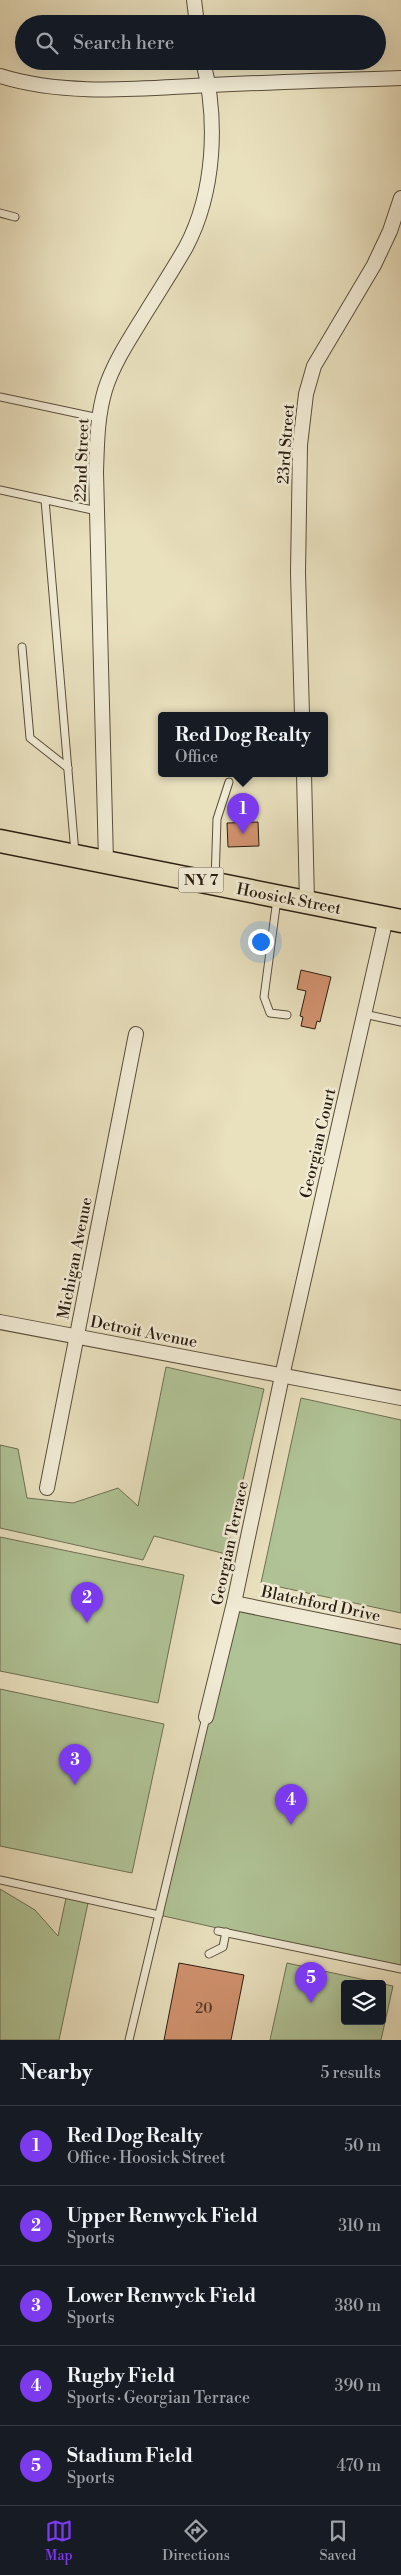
<!DOCTYPE html>
<html lang="en">
<head>
<meta charset="utf-8">
<style>
	body { margin:0; font-family:"Libre Bodoni",serif; background:#242831; color:#f1f3f6 }
	.controls { position:absolute; right:15px; bottom:15px; display:grid; overflow:hidden; border-radius:5px; box-shadow:0 5px 20px #0002 }
	.controls button { width:45px; height:45px; display:grid; place-items:center; padding:0; border:0; border-bottom:1px solid #363941; background:#171b24; color:#f1f3f6; font:25px sans-serif }
	.you { position:absolute; left:260px; top:941px; width:18px; height:18px; margin:-12px; border:4px solid #fff; border-radius:50%; background:#1a73e8; box-shadow:0 0 0 8px #1a73e833 }
	.badge { display:grid; place-items:center; width:32px; height:32px; border-radius:50%; background:#7c3aed; color:#fff; font-size:16px; font-weight:700 }
	.pin { position:absolute; translate:-50% -41px; filter:drop-shadow(0 1px 2px #0008) }
	.pin::after { content:''; position:absolute; top:26px; width:18px; height:15px; background:inherit; clip-path:polygon(0 0,100% 0,50% 100%) }
	.popup { position:absolute; left:158px; top:712px; width:170px; height:65px; box-sizing:border-box; display:grid; place-content:center; border-radius:5px; background:#171b24; filter:drop-shadow(0 1px 4px #0005); font-size:16px; white-space:nowrap; color:#9ea1a6 }
	.popup b { font-size:19px; color:#f1f3f6 }
	.popup::after { content:''; position:absolute; left:50%; top:100%; margin-left:-10px; border:10px solid transparent; border-top-color:#171b24 }
	.list { margin:0; padding:0; list-style:none }
	h2 { display:flex; justify-content:space-between; align-items:center; height:65px; margin:0; padding:0 20px; font-size:21px }
	h2 small { font-size:16px; font-weight:400; color:#9ea1a6 }
	.list li { display:grid; grid-template-columns:32px 1fr auto; gap:15px; align-items:center; box-sizing:border-box; height:80px; padding:0 20px; border-top:1px solid #363941 }
	.list b { display:block; font-size:19px; white-space:nowrap }
	.list p { margin:0; font-size:16px; white-space:nowrap; color:#9ea1a6 }
	.list em { font-size:16px; font-style:normal; color:#9ea1a6 }
	.icon { flex:none; width:28px; height:28px; fill:none; stroke:currentColor; stroke-width:2; stroke-linecap:round; stroke-linejoin:round }
	.map { position:relative; flex:none; width:401px; height:2040px; overflow:hidden }
	.search { position:absolute; background:#171b24; box-shadow:0 5px 20px #0002; left:15px; right:15px; top:15px; height:55px; display:flex; align-items:center; gap:12px; box-sizing:border-box; padding:0 18px; border-radius:28px; color:#9ea1a6; font-size:19px }
	.sheet { height:465px; background:#171b24 }
	nav { display:flex; justify-content:space-around; align-items:center; box-sizing:border-box; height:70px; border-top:1px solid #363941; background:#171b24; font-size:14px; color:#9ea1a6 }
	nav a { display:grid; justify-items:center; gap:2px }
	nav .on { color:#7c3aed }
	.map>svg:first-child { display:block }
</style>
</head>
<body>
<div class="map">
<svg width="401" height="2040" viewBox="0 0 401 2040">
	<rect width="100%" height="100%" fill="#e9e0be"/>
	<filter id="stains"><feTurbulence type="fractalNoise" baseFrequency=".004" numOctaves="4"/><feColorMatrix values="0 0 0 0 .2 0 0 0 0 .09 0 0 0 0 .02 0 0 0 .5 -.17"/></filter>
	<radialGradient id="worn" r=".72"><stop offset=".6" stop-color="#630" stop-opacity="0"/><stop offset="1" stop-color="#630" stop-opacity=".3"/></radialGradient>
	<!-- green -->
	<g fill="#b0c396" stroke="#6e7054" fill-rule="evenodd">
		<polygon points="166,1367 264,1389 226,1554 154,1536 143,1560 0,1528 0,1445 18,1449 27,1498 73,1503 118,1488 138,1506"/>
		<polygon points="301,1398 401,1420 401,1613 261,1583"/>
		<polygon points="0,1537 184,1575 158,1703 0,1671"/>
		<polygon points="234,1603 401,1637 401,1969 159,1915"/>
		<polygon points="0,1689 164,1724 132,1873 0,1846"/>
		<polygon points="0,1889 35,1910 58,1936 66,1898 88,1903 59,2040 0,2040"/>
		<path d="M287 1963 393 1986 381 2040H270ZM345 1984H382V2021H345Z"/>
	</g>
	<!-- building -->
	<g fill="#d1926f" stroke="#2b1d11">
		<polygon points="258,822 259,846 228,847 227,823"/>
		<polygon points="301,970 331,977 320,1022 317,1021 315,1029 301,1026 303,1017 300,1016 306,991 297,989"/>
		<polygon points="179,1963 244,1975 231,2040 164,2040"/>
	</g>
	<g fill="none" stroke-linecap="round" stroke-linejoin="round">
		<!-- service casing -->
		<g stroke="#5a4e3c" stroke-width="9">
			<g id="service">
				<polyline points="0,213 15,217"/>
				<polyline points="0,397 99,418"/>
				<polyline points="0,490 97,511"/>
				<polyline points="45,500 75,853"/>
				<polyline points="22,647 30,738 68,768"/>
				<polyline points="215,881 217,819 229,782"/>
				<polyline points="277,899 264,997 270,1013 287,1015"/>
				<polyline points="364,1014 401,1022"/>
				<polyline points="0,1880 159,1915"/>
				<polyline points="218,1931 401,1969"/>
				<polyline points="209,1954 223,1947 226,1932"/>
				<polyline points="129,2040 206,1717"/>
			</g>
		</g>
		<!-- minor casing -->
		<g stroke="#5a4e3c" stroke-width="16">
			<g id="minor">
				<polyline points="194,0 197,24"/>
				<path d="M0 76C67 97 142 88 211 85 274 82 338 80 401 78"/>
				<polyline points="302,715 298,573 300,445 306,394 314,366 374,265 390,231 401,198"/>
				<polyline points="304,773 307,902"/>
				<path d="M106 861 96 472C97 444 97 417 105 390 114 361 133 334 148 309 161 288 174 268 186 247 215 192 218 120 203 61"/>
				<polyline points="0,1322 401,1398"/>
				<polyline points="47,1488 136,1034"/>
				<polyline points="234,1603 401,1637"/>
				<polyline points="206,1717 234,1603 282,1376 386,918"/>
			</g>
		</g>
		<!-- trunk casing -->
		<g stroke="#2b1d11" stroke-width="25">
			<polyline id="trunk" points="0,841 401,921"/>
		</g>
		<!-- service -->
		<use href="#service" stroke="#f1ebd5" stroke-width="7"/>
		<!-- minor -->
		<use href="#minor" stroke="#f1ebd5" stroke-width="14"/>
		<!-- trunk -->
		<use href="#trunk" stroke="#e9e0be" stroke-width="22"/>
	</g>
	<g text-anchor="middle" stroke-width="5" stroke-linejoin="round" paint-order="stroke">
		<!-- number labels -->
		<g font-size="14" fill="#543a28">
			<text x="204" y="2013">20</text>
		</g>
		<!-- shield labels -->
		<rect fill="#f1ebd5" stroke="#665b4c" stroke-width="1" x="178.5" y="867.5" width="45" height="25" rx="4"/>
		<g font-size="15" font-weight="bold" fill="#2b1d11">
			<text x="201" y="885">NY 7</text>
		</g>
		<!-- street labels -->
		<g font-size="16" fill="#2b1d11" stroke="#f1ebd5">
			<text transform="translate(285 444) rotate(-86)" y="6">23rd Street</text>
			<text transform="translate(81 460) rotate(-88)" y="6">22nd Street</text>
			<text transform="translate(289 898) rotate(11)" y="6">Hoosick Street</text>
			<text transform="translate(317 1143) rotate(-77)" y="6">Georgian Court</text>
			<text transform="translate(74 1258) rotate(-79)" y="6">Michigan Avenue</text>
			<text transform="translate(144 1331) rotate(11)" y="6">Detroit Avenue</text>
			<text transform="translate(229 1543) rotate(-78)" y="6">Georgian Terrace</text>
			<text transform="translate(321 1603) rotate(12)" y="6">Blatchford Drive</text>
		</g>
	</g>
	<rect width="100%" height="100%" filter="url(#stains)"/>
	<rect width="100%" height="100%" fill="url(#worn)"/>
</svg>
<div class="controls">
<button><svg class="icon" aria-label="layers" viewBox="0 0 24 24"><path d="M12 4l9 5-9 5-9-5zM3 14l9 5 9-5"/></svg></button>
</div>
<div class="you"></div>
<div class="pin badge" style="left:243px;top:834px">1</div>
<div class="popup"><b>Red Dog Realty</b>Office</div>
<div class="pin badge" style="left:87px;top:1623px">2</div>
<div class="pin badge" style="left:75px;top:1785px">3</div>
<div class="pin badge" style="left:291px;top:1825px">4</div>
<div class="pin badge" style="left:311px;top:2003px">5</div>
<div class="search"><svg class="icon" aria-label="search" viewBox="0 0 24 24"><circle cx="10" cy="10" r="6"/><path d="M15 15l6 6"/></svg>Search here</div>
</div>
<section class="sheet">
<h2>Nearby<small>5 results</small></h2>
<ul class="list">
<li><span class="badge">1</span><div><b>Red Dog Realty</b><p>Office · Hoosick Street</p></div><em>50 m</em></li>
<li><span class="badge">2</span><div><b>Upper Renwyck Field</b><p>Sports</p></div><em>310 m</em></li>
<li><span class="badge">3</span><div><b>Lower Renwyck Field</b><p>Sports</p></div><em>380 m</em></li>
<li><span class="badge">4</span><div><b>Rugby Field</b><p>Sports · Georgian Terrace</p></div><em>390 m</em></li>
<li><span class="badge">5</span><div><b>Stadium Field</b><p>Sports</p></div><em>470 m</em></li>
</ul>
</section>
<nav>
<a class="on"><svg class="icon" aria-label="map" viewBox="0 0 24 24"><path d="M3 6l6-2 6 2 6-2v14l-6 2-6-2-6 2zM9 4v14M15 6v14"/></svg>Map</a>
<a><svg class="icon" aria-label="directions" viewBox="0 0 24 24"><path d="M12 3l9 9-9 9-9-9zM9 14v-3h6M13 9l2 2-2 2"/></svg>Directions</a>
<a><svg class="icon" aria-label="saved" viewBox="0 0 24 24"><path d="M7 4h10v16l-5-4-5 4z"/></svg>Saved</a>
</nav>
</body>
</html>
